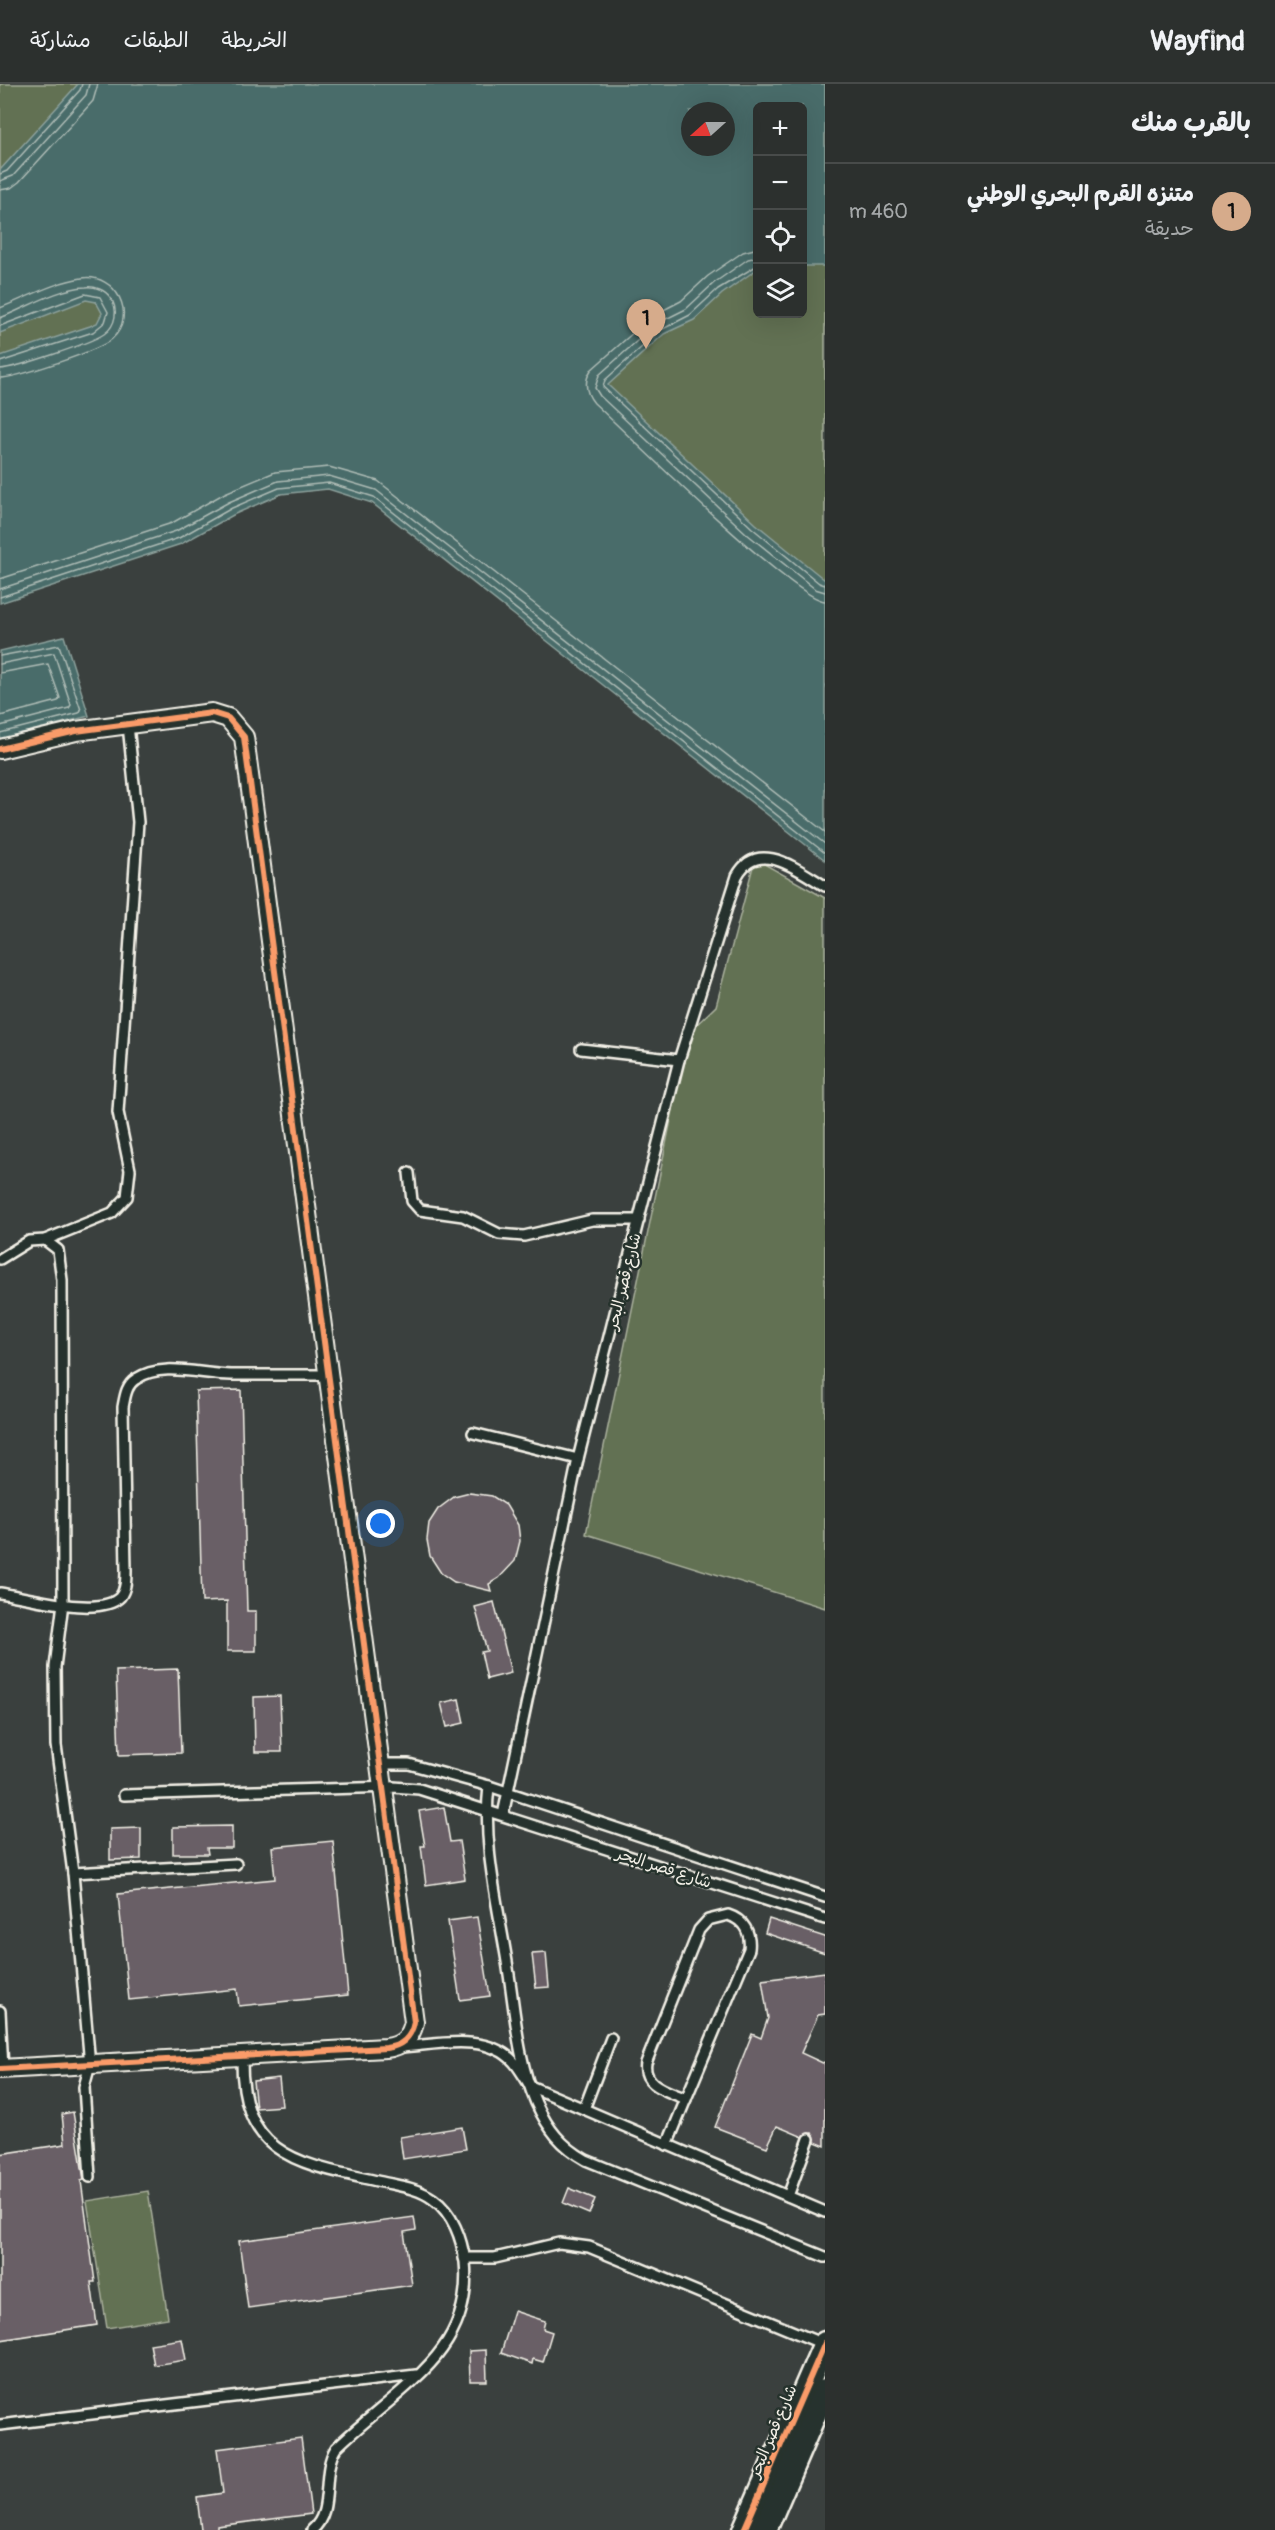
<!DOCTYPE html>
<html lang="ar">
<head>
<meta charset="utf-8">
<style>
	body { margin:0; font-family:Pangolin,"Playpen Sans Arabic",sans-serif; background:#383c3a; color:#f1f3f6; direction:rtl }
	.controls { position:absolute; right:18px; top:18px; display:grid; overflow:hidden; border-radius:9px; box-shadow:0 6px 24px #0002 }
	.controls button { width:54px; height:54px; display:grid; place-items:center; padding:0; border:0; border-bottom:2px solid #484b4a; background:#2c302e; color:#f1f3f6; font:30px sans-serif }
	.compass { position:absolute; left:681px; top:18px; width:54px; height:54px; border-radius:50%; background:#2c302e; box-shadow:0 6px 24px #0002; rotate:249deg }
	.you { position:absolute; left:381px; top:1440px; width:21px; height:21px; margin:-15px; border:4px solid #fff; border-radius:50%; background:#1a73e8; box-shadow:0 0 0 9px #1a73e833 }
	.badge { display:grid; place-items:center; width:39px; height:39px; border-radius:50%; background:#d6ab8b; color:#111; font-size:20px; font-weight:700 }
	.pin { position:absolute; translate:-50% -50px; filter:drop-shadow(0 2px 3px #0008) }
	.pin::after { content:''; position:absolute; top:32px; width:21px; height:18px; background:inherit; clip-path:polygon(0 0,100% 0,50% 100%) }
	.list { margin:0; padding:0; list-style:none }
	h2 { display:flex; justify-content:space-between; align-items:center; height:78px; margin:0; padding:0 24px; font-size:26px }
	h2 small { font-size:20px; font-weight:400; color:#a6a9aa }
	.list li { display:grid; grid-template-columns:39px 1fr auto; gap:18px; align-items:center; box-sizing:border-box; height:96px; padding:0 24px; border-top:2px solid #484b4a }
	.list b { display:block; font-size:22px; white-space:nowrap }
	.list p { margin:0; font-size:20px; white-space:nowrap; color:#a6a9aa }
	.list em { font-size:20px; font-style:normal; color:#a6a9aa }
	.icon { flex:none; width:33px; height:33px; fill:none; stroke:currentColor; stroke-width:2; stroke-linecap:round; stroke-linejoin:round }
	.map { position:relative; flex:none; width:825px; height:2446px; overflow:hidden; direction:ltr }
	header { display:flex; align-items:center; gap:36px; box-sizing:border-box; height:84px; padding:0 30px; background:#2c302e; border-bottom:2px solid #484b4a }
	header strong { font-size:28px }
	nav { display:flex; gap:33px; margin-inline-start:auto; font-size:21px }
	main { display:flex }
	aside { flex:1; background:#2c302e }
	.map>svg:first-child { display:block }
</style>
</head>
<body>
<header>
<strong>Wayfind</strong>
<nav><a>الخريطة</a><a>الطبقات</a><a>مشاركة</a></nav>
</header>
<main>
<aside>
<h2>بالقرب منك<small></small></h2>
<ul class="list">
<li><span class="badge">1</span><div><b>متنزه القرم البحري الوطني</b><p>حديقة</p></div><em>460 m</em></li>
</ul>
</aside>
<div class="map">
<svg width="825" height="2446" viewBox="0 0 825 2446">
	<rect width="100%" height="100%" fill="#3a403e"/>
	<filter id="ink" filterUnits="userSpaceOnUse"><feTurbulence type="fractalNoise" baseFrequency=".0167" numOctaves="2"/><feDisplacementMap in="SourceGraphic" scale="12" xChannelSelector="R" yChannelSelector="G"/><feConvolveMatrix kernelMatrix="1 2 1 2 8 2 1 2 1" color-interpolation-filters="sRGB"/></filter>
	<g filter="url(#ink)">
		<!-- green -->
		<g fill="#627153" stroke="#abb19e" stroke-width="1.5" fill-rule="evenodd">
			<path d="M0 0H825V545L0 301ZM758 22H802V230H758ZM690 27H726V63H690Z"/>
			<polygon points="755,775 825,814 825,1524 586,1450 689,948 716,922"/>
			<polygon points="148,2107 168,2234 107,2244 87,2117"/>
		</g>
		<!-- water -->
		<g fill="#486c6a" stroke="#8da19c" stroke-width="1.5" fill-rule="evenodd">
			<path d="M78 0H825V182H803L802 22H758L757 185 722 210 694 236 664 250 608 301 756 440 825 496V776L372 419 328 405 281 410 235 430 181 460 0 519V272L90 242 97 239 102 229 96 218 86 216 0 249V86ZM690 27H726V63H690Z"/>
			<polygon points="64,552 89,632 0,655 0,567"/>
		</g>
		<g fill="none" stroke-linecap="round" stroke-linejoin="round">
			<!-- shore -->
			<g stroke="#afbcb6" stroke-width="1.5">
				<polyline points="0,90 7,87 80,6 82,0"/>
				<polyline points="0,97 13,92 86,11 89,0"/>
				<polyline points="0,106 11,104 19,98 93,17 98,0"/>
				<path d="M758 164 743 168 708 192 681 217 652 232 591 286C584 297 585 308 594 319 626 349 795 516 825 517"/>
				<polyline points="758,173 748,175 714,199 686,225 656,240 599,291 595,304 600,312 747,450 815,505 825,508"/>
				<polyline points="758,181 718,205 690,231 661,246 605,296 603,303 752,444 819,499 825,501"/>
				<path d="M0 224C26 214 54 198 82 194 116 189 138 231 112 255 101 266 16 294 0 294"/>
				<path d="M0 234C26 224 58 204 86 203 95 202 105 206 110 213 119 225 116 242 104 250 91 259 16 284 0 285"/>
				<polyline points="0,242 85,210 100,213 108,228 105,238 93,248 0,278"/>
				<polyline points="0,495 172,439 225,409 275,388 329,383 378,397 825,748"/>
				<polyline points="0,505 176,447 229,418 278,397 329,392 376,406 825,760"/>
				<polyline points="0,513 179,454 232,424 279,404 329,399 374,413 825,769"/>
				<polyline points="0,572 59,561 81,626 79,629 0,649"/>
				<polyline points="0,580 54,569 71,621 69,624 0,642"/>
				<polyline points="0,589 48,580 60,614 58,617 0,632"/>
			</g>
		</g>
		<!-- building -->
		<g fill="#695f66" stroke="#f4f1e8" stroke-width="1.5">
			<polygon points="241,1306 247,1527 256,1527 256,1567 227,1567 227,1517 202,1518 196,1307"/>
			<polygon points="470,1409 492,1412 506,1421 518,1441 520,1457 515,1477 499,1494 489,1500 491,1507 454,1498 441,1489 430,1472 427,1456 429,1439 438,1425 454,1413"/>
			<polygon points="494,1518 511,1589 487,1595 481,1568 487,1567 475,1523"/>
			<polygon points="178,1585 181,1669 119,1671 116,1587"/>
			<polygon points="280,1612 282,1668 255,1668 254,1613"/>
			<polygon points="459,1615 464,1639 447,1643 441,1619"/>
			<polygon points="444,1723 450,1758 459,1757 465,1795 426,1801 421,1762 425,1762 419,1727"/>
			<polygon points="232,1742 232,1764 207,1764 208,1770 173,1770 173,1743"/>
			<polygon points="141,1744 141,1775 110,1776 110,1745"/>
			<polygon points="333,1757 348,1911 239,1922 237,1905 129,1916 118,1810 275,1795 272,1763"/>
			<polygon points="477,1833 490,1912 460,1916 448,1837"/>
			<polygon points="769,1835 825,1853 825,1869 765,1849"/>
			<polygon points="546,1869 549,1903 536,1904 532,1870"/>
			<polygon points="825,1888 825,1930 818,1931 801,1969 825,1980 825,2062 815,2058 812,2049 803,2053 777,2042 767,2063 715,2043 752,1950 761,1954 768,1934 762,1896"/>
			<polygon points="279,1994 282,2022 256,2024 253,1997"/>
			<polygon points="73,2028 84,2096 81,2097 95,2198 91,2198 97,2241 0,2256 0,2070 65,2060 62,2030"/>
			<polygon points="462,2043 466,2065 403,2075 400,2053"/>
			<polygon points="569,2104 595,2115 589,2130 563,2119"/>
			<polygon points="414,2133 416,2146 404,2148 412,2201 248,2224 239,2157"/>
			<polygon points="514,2227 545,2237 543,2245 552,2248 543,2278 533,2275 532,2280 501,2269"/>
			<polygon points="182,2255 186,2276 154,2281 150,2260"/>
			<polygon points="486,2266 487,2297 470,2297 469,2267"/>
			<polygon points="301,2354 311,2430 217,2442 217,2446 201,2446 197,2413 223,2409 217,2365"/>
		</g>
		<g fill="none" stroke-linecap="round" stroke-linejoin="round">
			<!-- service casing -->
			<g stroke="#f4f1e8" stroke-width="14">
				<g id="service">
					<polyline points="581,965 679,976"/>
					<polyline points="409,1089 412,1117 420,1126 463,1132 499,1150 524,1152 592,1136 639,1136"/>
					<polyline points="45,1156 58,1166 62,1196 63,1519 55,1583 56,1661 73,1789 90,1981 84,2003 90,2093"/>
					<polyline points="0,1175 29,1157 45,1156 112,1129 127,1113 130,1086 118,1028 138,738 128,641"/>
					<polyline points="473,1349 578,1375"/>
					<path d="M0 1509C27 1513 100 1534 120 1513 126 1506 126 1495 126 1486L123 1323C125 1313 126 1301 136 1295 162 1277 202 1291 231 1291 264 1291 297 1291 329 1291"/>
					<polyline points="382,1680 409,1680 489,1702 825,1813"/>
					<path d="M489 1702C482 1762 499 1825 508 1884 515 1928 518 1978 536 2019 548 2045 561 2062 586 2076L825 2173"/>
					<polyline points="124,1711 393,1703 419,1705 825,1835"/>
					<path d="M503 1731 578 1375 679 976 737 792C758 753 799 787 825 802"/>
					<polyline points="73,1789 236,1780"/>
					<path d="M728 1831C744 1836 751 1849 749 1865L686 2015C669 2007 642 2002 646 1979L699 1846 708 1836Z"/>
					<polyline points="0,1927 3,1985"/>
					<path d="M401 1963C436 1961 487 1948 514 1978 520 1985 525 1994 530 2002L825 2128"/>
					<path d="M242 1972C240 2074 300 2080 382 2098 399 2102 418 2104 433 2115 453 2129 462 2155 465 2178 468 2209 461 2239 442 2265 418 2299 367 2333 336 2364 320 2389 335 2427 312 2446"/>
					<polyline points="584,2025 611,1954"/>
					<polyline points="667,2061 686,2015"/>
					<polyline points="788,2112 809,2055"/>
					<polyline points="464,2174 495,2174 559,2159 589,2163 823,2260"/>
					<polyline points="0,2341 416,2291"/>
				</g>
			</g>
			<!-- minor casing -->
			<g stroke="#f4f1e8" stroke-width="22">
				<path id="minor" d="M0 665 76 647 212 629 228 634 244 653 414 1938C411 1954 402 1962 386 1964L0 1985"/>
			</g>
			<!-- tertiary casing -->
			<g stroke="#f4f1e8" stroke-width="27">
				<g id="tertiary">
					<polyline points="744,2446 825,2259"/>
					<polyline points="765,2446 825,2306"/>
				</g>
			</g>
			<!-- service -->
			<use href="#service" stroke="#26332d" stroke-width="9"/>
			<!-- minor -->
			<use href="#minor" stroke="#26332d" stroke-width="18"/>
			<!-- tertiary -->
			<use href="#tertiary" stroke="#26332d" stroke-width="22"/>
			<!-- cycleway casing -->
			<g stroke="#26332d" stroke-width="10">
				<g id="cycleway">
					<path d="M0 665 76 647 212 629 228 634 244 653 414 1938C411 1954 402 1962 386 1964L0 1985"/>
					<polyline points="744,2446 825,2259"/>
				</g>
			</g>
			<!-- cycleway -->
			<use href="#cycleway" stroke="#fa9b69" stroke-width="6"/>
		</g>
	</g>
	<g text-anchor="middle" stroke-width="5" stroke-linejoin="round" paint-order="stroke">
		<!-- street labels -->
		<g font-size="16" fill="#f4f1e8" stroke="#26332d">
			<text transform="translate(623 1197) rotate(-76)" y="6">شارع قصر البحر</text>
			<text transform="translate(664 1783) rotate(18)" y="6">شارع قصر البحر</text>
			<text transform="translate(772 2347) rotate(-67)" y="6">شارع قصر البحر</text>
		</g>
	</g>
</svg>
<div class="controls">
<button>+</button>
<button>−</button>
<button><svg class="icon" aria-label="locate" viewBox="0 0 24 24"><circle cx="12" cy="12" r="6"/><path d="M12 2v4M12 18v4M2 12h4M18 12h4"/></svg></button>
<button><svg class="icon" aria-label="layers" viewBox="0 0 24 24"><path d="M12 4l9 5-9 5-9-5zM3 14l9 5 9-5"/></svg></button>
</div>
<svg class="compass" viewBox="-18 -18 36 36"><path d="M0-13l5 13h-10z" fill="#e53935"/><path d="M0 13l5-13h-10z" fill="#a6a9aa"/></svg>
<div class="you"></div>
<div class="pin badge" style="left:646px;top:265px">1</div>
</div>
</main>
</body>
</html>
